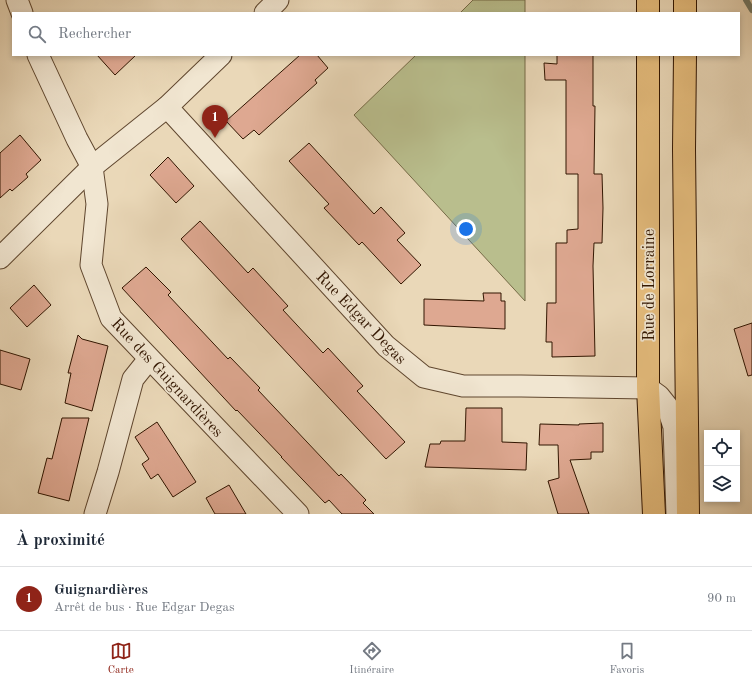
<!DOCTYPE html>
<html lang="fr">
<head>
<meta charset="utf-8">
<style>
	body { margin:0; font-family:"Old Standard TT",serif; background:#f2f2f3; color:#1f2937 }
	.controls { position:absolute; right:12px; bottom:12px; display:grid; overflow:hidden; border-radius:0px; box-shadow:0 2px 6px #0003 }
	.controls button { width:36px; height:36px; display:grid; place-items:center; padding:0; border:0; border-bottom:1px solid #e0e1e3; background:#fff; color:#1f2937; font:20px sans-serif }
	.you { position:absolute; left:466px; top:229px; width:14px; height:14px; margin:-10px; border:3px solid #fff; border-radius:50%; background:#1a73e8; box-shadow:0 0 0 6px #1a73e833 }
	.badge { display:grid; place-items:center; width:26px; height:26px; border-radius:50%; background:#8f2418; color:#fff; font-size:13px; font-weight:700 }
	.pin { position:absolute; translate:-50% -33px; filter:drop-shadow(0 1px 2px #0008) }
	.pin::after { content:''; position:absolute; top:21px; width:14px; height:12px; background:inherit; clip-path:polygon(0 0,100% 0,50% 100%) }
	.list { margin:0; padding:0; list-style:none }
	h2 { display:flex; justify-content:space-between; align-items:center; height:52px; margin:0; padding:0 16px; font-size:17px }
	h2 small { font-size:13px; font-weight:400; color:#747a83 }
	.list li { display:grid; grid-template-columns:26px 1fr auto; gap:12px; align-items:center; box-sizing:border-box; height:64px; padding:0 16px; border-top:1px solid #e0e1e3 }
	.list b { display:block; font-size:15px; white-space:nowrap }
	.list p { margin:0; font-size:13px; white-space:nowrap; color:#747a83 }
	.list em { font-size:13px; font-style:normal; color:#747a83 }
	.icon { flex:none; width:22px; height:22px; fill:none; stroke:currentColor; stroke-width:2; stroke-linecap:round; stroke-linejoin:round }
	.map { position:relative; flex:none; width:752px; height:514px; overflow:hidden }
	.search { position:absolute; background:#fff; box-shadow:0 2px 6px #0003; left:12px; right:12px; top:12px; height:44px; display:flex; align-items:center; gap:10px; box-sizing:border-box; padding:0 14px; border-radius:0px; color:#747a83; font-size:15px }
	.sheet { height:116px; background:#fff }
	nav { display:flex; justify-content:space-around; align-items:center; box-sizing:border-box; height:56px; border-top:1px solid #e0e1e3; background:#fff; font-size:11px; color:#747a83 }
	nav a { display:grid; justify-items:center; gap:2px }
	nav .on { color:#8f2418 }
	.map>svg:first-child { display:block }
</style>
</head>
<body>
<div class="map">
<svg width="752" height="514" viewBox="0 0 752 514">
	<rect width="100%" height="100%" fill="#ead8b8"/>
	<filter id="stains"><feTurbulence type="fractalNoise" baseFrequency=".005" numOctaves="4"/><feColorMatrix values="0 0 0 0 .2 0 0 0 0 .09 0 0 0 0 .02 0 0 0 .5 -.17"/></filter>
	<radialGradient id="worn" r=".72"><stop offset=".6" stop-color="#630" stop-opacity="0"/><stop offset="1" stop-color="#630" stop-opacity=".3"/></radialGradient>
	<!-- green -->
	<g fill="#b9be8d" stroke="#756a46">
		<polygon points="473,0 525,0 525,13 460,13"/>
		<polygon points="416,55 525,55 525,301 354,115"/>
	</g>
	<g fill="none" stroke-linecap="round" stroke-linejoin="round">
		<!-- stream -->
		<polyline stroke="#6f7867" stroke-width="6" points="746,0 752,10"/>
	</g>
	<!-- building -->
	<g fill="#dea891" stroke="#311500">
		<polygon points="97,55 136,55 115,75"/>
		<polygon points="300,55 317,55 328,68 315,80 317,83 259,135 254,130 243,139 226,121"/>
		<polygon points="557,55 593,55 593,106 595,106 594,174 602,174 603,208 602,243 594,243 593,266 595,356 552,357 552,342 546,342 547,303 556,303 556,243 567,243 567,230 578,229 578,174 566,174 566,80 545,80 544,63 557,64"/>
		<polygon points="20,135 41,160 26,174 28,177 12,191 10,189 0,198 0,153"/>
		<polygon points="309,143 374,214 381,207 405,233 397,240 421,265 401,284 362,242 359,245 324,208 329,204 289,161"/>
		<polygon points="168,157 194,186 176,203 150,175"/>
		<polygon points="200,221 248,273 253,268 288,306 283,310 323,353 328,348 363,386 357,391 405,442 386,459 181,239"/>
		<polygon points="146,267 171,292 168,295 228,359 230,357 260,388 258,390 339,476 341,474 366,500 363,503 374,514 342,514 329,500 325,503 281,457 282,457 237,410 236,411 122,288"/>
		<polygon points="34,285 51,305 27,327 10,308"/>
		<polygon points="483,293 501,293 501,301 505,301 505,329 424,325 424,299 484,301"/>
		<polygon points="752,323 752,375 748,376 734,329"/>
		<polygon points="78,335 82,339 108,346 92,411 65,403 71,373 68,373"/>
		<polygon points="0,350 30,359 21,390 0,384"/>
		<polygon points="466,408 502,408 502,442 527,443 526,470 425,467 430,444 440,444 441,441 465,441"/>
		<polygon points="62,418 89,418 69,501 38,493 47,458 52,459"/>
		<polygon points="157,422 196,482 173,497 158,474 151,479 142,464 149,459 135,437"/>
		<polygon points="603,423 603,452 591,452 591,459 570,460 589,514 558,514 548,481 559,478 558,445 539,445 540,424 579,425 579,424"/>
		<polygon points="229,485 246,514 215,514 206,498"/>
	</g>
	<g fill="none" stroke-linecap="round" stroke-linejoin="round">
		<!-- minor casing -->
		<g stroke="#5f462e" stroke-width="23">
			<g id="minor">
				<polyline points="17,0 22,13"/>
				<polyline points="265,13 278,0"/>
				<polyline points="38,55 77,139 92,167 97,204 91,265 111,318 298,514"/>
				<polyline points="167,107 386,346 424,377 463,386 521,386 648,388 659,396 667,406 674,427 677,514"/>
				<polyline points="0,258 92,167 167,107 221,55"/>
				<polyline points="95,514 108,472 133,379 149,359"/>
			</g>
		</g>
		<!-- primary casing -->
		<g stroke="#311500" stroke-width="24">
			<g id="primary">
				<polyline points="648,13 648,0"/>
				<polyline points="685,13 685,0"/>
				<polyline points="648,55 648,388 654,514"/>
				<polyline points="685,55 684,149 688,514"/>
			</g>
		</g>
		<!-- minor -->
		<use href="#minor" stroke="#f1e6d1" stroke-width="21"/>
		<!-- primary -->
		<use href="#primary" stroke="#e5bc7c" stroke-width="22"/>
	</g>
	<g text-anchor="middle" stroke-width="3.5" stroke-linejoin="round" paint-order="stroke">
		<!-- street labels -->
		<g font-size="16" fill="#311500" stroke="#f1e6d1">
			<text transform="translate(648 285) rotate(-90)" y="6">Rue de Lorraine</text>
			<text transform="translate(362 317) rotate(46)" y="6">Rue Edgar Degas</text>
			<text transform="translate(168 377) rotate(47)" y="6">Rue des Guignardières</text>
		</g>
	</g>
	<rect width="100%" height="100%" filter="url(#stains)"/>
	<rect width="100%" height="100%" fill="url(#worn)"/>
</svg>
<div class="controls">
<button><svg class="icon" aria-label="locate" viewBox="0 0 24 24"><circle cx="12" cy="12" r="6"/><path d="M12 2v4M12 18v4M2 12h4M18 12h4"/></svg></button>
<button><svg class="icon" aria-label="layers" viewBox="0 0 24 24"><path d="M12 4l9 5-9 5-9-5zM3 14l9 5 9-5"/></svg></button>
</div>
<div class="you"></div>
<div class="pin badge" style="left:215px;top:138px">1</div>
<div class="search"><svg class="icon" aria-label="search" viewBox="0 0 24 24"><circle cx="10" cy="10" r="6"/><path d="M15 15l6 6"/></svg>Rechercher</div>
</div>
<section class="sheet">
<h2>À proximité<small></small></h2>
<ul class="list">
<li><span class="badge">1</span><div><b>Guignardières</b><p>Arrêt de bus · Rue Edgar Degas</p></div><em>90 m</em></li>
</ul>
</section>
<nav>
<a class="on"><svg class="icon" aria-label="map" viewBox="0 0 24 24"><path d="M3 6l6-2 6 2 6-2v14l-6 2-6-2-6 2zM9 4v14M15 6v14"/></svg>Carte</a>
<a><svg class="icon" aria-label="directions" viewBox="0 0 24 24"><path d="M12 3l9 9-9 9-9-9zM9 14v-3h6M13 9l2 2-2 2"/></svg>Itinéraire</a>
<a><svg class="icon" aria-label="saved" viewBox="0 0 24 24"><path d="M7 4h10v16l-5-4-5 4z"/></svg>Favoris</a>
</nav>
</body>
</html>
